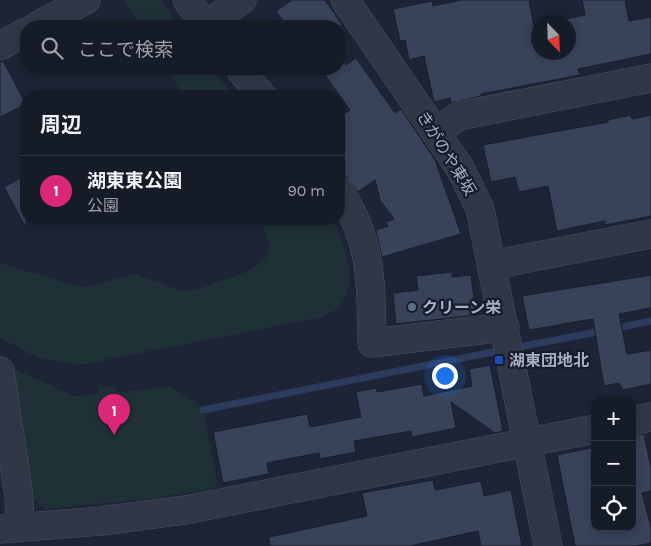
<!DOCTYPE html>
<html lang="ja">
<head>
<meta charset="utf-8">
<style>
	body { margin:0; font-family:Karla,"Noto Sans JP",sans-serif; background:#232834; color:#f1f3f6 }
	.controls { position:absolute; right:15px; bottom:15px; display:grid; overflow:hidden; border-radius:10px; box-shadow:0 2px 8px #0003 }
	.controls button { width:45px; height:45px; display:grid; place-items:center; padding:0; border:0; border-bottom:1px solid #353945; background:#161b28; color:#f1f3f6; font:25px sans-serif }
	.compass { position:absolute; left:531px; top:15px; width:45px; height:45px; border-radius:50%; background:#161b28; box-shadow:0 2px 8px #0003; rotate:157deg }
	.you { position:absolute; left:444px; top:375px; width:18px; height:18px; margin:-12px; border:4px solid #fff; border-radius:50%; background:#1a73e8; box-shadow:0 0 0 8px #1a73e833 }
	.badge { display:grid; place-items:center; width:32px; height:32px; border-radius:50%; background:#db2777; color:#fff; font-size:16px; font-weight:700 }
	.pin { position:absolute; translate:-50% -41px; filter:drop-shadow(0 1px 2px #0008) }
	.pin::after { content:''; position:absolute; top:26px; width:18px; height:15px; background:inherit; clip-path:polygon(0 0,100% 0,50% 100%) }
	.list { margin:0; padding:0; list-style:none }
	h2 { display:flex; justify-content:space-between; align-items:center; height:65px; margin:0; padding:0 20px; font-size:21px }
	h2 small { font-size:16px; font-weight:400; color:#9ea1a8 }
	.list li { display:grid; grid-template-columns:32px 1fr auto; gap:15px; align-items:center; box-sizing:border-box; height:70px; padding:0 20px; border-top:1px solid #353945 }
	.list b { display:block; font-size:19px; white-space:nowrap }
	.list p { margin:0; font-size:16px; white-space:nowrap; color:#9ea1a8 }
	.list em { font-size:16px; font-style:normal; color:#9ea1a8 }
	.icon { flex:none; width:28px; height:28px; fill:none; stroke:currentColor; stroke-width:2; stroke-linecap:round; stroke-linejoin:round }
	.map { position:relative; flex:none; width:651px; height:546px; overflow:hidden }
	.search { position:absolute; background:#161b28; box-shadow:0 2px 8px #0003; left:20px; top:20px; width:325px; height:55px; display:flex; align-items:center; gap:12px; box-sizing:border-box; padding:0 18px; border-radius:20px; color:#9ea1a8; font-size:19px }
	.panel { position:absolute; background:#161b28; box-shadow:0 2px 8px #0003; left:20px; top:90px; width:325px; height:135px; border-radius:20px }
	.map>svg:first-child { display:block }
</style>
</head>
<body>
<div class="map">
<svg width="651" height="546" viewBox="0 0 651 546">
	<rect width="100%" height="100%" fill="#1d2436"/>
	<!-- green -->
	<g fill="#1f3137">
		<polygon points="124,0 161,0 179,26 140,26"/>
		<polygon points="167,69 212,69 234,96 184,96"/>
		<path d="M260 219H332C344 244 361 284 338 308 334 312 326 314 321 317L85 364C47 363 32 357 0 337V263L70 284 85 287 135 274 182 291 198 289 249 271 264 261 270 245Z"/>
		<polygon points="13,368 74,396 99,394 99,387 116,386 117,392 170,387 202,406 217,481 216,486 210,489 155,498 46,509 29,496"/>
	</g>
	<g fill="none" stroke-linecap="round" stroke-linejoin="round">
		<!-- stream -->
		<g stroke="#2c3b5e" stroke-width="7">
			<polyline points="613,329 651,321"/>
			<polyline points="519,347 602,331"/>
			<polyline points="203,410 498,351"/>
		</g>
	</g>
	<!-- building -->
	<g fill="#384258" stroke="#181e2d">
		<polygon points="292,0 325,0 343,26 287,26 276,11"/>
		<polygon points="462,0 529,0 534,26 538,25 538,52 568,52 568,22 551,22 585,15 582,0 625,0 629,21 651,17 651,54 578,69 580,75 481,94 481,96 451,103 450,98 434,102 424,56 409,60 405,40 400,41 393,9 432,1 433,6"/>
		<polygon points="356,58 395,113 401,109 435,160 461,234 382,257 376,230 388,226 386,222 394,219 380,200 375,180 358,192 339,168 339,118 350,110 325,75 339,69 339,66 344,62 346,65"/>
		<polygon points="3,61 26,104 0,117 0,62"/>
		<polygon points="631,115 632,119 651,115 651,216 605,225 605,221 557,231 548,186 519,192 515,177 491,182 483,145 608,122 608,120"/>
		<polygon points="26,175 26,228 4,187"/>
		<polygon points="452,272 452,277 471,275 476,315 396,324 393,293 418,290 416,276"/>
		<polygon points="651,275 651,308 619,314 627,354 651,350 651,384 623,390 619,383 604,386 593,319 529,330 522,296"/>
		<polygon points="490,365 503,431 495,433 451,402 456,428 412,437 411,431 354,441 356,452 320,459 319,453 267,463 269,474 223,483 213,432 307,414 310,427 361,417 356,392 376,388 377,392 422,384 424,396 472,386 469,369"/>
		<polygon points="644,434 651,468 651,491 642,493 651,527 651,543 636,546 575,546 557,455 595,447 595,527 632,527 632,436"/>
		<polygon points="433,480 435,490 481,481 484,496 511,490 522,546 481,546 478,531 410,546 270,546 269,537 367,516 362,493"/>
	</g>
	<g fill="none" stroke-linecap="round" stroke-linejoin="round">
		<!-- minor casing -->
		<g stroke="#4b5162" stroke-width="29">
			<g id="minor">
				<polyline points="187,0 205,26"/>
				<polyline points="345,0 460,168 480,209 548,546"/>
				<polyline points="37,26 86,0"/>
				<polyline points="205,26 242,0"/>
				<polyline points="0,46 26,32"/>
				<polyline points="240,69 262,96"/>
				<polyline points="436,132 459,116 651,78"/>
				<path d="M339 191C373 240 371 285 372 343L505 327"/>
				<polyline points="492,265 651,234"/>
				<polyline points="0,371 19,497 20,527"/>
				<polyline points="632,421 651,417"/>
				<polyline points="0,529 101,521 185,510 595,429"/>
			</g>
		</g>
		<!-- minor -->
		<use href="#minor" stroke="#303747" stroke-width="28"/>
	</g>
	<!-- markers -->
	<circle fill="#5c6f8a" stroke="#161c2b" stroke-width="2" cx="412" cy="307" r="5"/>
	<rect fill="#1a4fb4" stroke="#161c2b" stroke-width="2" x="494" y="355" width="10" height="10" rx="2.5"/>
	<g text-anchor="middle" stroke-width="4.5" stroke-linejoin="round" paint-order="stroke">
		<!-- street labels -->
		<g font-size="16" fill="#a9b0c5" stroke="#161c2b">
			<text transform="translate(447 153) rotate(58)" y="6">きがのや東坂</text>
		</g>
		<!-- poi labels -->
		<g font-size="16" font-weight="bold" fill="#a9b0c5" stroke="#161c2b" text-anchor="start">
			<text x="422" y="313">クリーン栄</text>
			<text x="509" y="366">湖東団地北</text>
		</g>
	</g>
</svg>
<div class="controls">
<button>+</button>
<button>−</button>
<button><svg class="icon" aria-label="locate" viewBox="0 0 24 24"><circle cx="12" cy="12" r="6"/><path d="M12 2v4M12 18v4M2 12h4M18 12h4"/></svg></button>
</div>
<svg class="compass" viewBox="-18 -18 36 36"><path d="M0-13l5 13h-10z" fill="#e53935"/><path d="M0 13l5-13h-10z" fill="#9ea1a8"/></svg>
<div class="you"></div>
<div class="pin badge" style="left:114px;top:435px">1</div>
<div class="search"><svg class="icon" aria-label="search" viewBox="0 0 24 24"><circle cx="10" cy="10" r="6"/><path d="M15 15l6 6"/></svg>ここで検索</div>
<section class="panel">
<h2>周辺<small></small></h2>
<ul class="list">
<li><span class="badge">1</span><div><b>湖東東公園</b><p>公園</p></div><em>90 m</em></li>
</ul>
</section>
</div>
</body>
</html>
